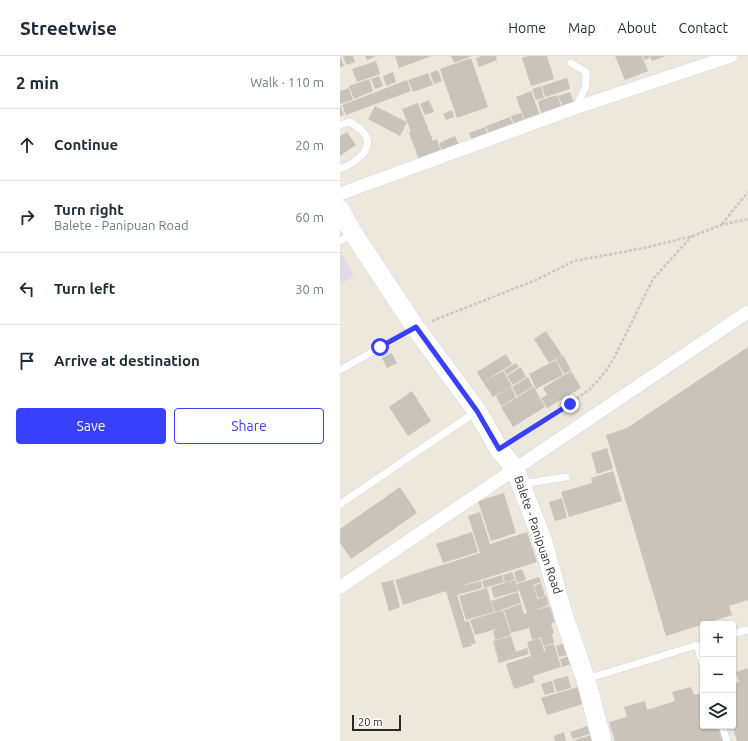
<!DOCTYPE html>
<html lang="en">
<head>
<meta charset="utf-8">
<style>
	body { margin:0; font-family:Ubuntu,sans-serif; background:#f2f2f3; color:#1f2937 }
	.controls { position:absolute; right:12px; bottom:12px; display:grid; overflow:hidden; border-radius:4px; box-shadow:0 1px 3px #0004 }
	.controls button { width:36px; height:36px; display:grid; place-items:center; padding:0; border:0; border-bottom:1px solid #e0e1e3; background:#fff; color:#1f2937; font:20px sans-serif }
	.scale { position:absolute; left:12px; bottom:10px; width:49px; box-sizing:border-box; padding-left:4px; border:2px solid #2a2a2a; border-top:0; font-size:11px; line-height:14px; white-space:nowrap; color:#2a2a2a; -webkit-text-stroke:3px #fff; paint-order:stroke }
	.stop { position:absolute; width:12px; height:12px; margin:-9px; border:3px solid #383ffd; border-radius:50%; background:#fff }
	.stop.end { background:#383ffd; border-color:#fff; box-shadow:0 1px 4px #0008 }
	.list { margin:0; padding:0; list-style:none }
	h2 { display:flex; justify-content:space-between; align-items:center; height:52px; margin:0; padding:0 16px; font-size:17px }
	h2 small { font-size:13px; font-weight:400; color:#747a83 }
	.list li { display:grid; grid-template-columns:26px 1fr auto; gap:12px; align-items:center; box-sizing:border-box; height:72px; padding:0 16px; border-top:1px solid #e0e1e3 }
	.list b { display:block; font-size:15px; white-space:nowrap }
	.list p { margin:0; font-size:13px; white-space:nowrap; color:#747a83 }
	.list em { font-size:13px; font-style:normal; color:#747a83 }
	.actions { display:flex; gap:8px; padding:12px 16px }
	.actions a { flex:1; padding:9px 0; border:1px solid #383ffd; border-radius:4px; text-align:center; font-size:14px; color:#383ffd }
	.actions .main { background:#383ffd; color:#fff }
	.icon { flex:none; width:22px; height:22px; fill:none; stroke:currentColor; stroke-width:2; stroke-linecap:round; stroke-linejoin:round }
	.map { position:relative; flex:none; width:408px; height:685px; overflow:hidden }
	header { display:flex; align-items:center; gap:24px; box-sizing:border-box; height:56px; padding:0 20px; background:#fff; border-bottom:1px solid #e0e1e3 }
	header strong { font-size:19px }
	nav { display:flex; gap:22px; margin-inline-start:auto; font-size:14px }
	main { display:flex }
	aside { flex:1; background:#fff }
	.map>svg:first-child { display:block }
</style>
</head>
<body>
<header>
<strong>Streetwise</strong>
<nav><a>Home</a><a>Map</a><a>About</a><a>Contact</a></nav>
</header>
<main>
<aside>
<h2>2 min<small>Walk · 110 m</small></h2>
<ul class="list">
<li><svg class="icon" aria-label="ahead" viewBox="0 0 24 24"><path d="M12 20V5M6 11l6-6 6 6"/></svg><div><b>Continue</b></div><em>20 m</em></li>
<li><svg class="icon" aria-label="right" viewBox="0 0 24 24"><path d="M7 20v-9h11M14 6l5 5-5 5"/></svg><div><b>Turn right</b><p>Balete - Panipuan Road</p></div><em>60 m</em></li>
<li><svg class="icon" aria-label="left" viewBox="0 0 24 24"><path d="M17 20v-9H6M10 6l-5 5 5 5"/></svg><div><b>Turn left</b></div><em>30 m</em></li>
<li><svg class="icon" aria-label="arrive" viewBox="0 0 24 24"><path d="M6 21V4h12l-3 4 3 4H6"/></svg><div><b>Arrive at destination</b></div></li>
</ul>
<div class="actions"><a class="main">Save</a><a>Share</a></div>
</aside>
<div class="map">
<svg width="408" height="685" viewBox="0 0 408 685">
	<rect width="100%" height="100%" fill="#ece8dc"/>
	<!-- industrial -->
	<polygon fill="#e0dce5" points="0,194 14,220 0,228"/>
	<!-- building -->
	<g fill="#c8c4bb">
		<polygon points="0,0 4,10 0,11"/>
		<polygon points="3,0 13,0 15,6 6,9"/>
		<polygon points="25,0 35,0 35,1 27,4"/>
		<polygon points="55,0 92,0 59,12"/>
		<polygon points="111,0 132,0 114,7"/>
		<polygon points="142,0 156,0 157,4 139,11 136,2"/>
		<polygon points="188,0 207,0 214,23 191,30 182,2"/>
		<polygon points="275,0 302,0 308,15 285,24"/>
		<polygon points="303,0 309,0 310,2 305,4"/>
		<polygon points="310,0 326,0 312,5"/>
		<polygon points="131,2 148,51 117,62 100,13"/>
		<polygon points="36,5 40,18 17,26 12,13"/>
		<polygon points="98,14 102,25 94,28 90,17"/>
		<polygon points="53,16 56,26 46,30 43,20"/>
		<polygon points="88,17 93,29 73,36 68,24"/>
		<polygon points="39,20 43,30 35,33 31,23"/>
		<polygon points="227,22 230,33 205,41 202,30"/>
		<polygon points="29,23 33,35 14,43 9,30"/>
		<polygon points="67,24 71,35 6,59 2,49"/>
		<polygon points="201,30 204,42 196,44 192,33"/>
		<polygon points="9,32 13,44 0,48 0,35"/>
		<polygon points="191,35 200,60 185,65 176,41"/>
		<polygon points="230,36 234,47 223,51 218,40"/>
		<polygon points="217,39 221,50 201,57 198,45"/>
		<polygon points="89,44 94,56 85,59 80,48"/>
		<polygon points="78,47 93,85 97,83 101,95 79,104 69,77 71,76 67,66 60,80 28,63 35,50 67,66 62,53"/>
		<polygon points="0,49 4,59 0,60"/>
		<polygon points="112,54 114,61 106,64 103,58"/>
		<polygon points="181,57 185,68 175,72 171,60"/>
		<polygon points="170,61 174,72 150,82 146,70"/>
		<polygon points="145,71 149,82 134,88 129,77"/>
		<polygon points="7,76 16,89 0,100 0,80"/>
		<polygon points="115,80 120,92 103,98 99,87"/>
		<polygon points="206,275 222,299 209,307 194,283"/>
		<polygon points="408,291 408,544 389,550 392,559 326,580 266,379 287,372"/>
		<polygon points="52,297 57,307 47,312 42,302"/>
		<polygon points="166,298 172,308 143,326 137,316"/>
		<polygon points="223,299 231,314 224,318 216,303"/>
		<polygon points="216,304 223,319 196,333 189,318"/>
		<polygon points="176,307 179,311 166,319 164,314"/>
		<polygon points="181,311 186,321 173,329 167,320"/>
		<polygon points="163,315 172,330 153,341 143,326"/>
		<polygon points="231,315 241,332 207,352 201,342 207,339 203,332"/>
		<polygon points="188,321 193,331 177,340 172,331"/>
		<polygon points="171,331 176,341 161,350 156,340"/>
		<polygon points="194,331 205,351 173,371 161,351"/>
		<polygon points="72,335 91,365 68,380 49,351"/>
		<polygon points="267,392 273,413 257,418 251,397"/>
		<polygon points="273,415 282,445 229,461 221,436 252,427 251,422"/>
		<polygon points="60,431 77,457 11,503 0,487 0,473"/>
		<polygon points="164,437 176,477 151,485 138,445"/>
		<polygon points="222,442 227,462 215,465 209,446"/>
		<polygon points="140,456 150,488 187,476 197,506 115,532 141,525 142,532 117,539 125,566 129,565 136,587 132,588 129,579 132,590 123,592 106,535 63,549 55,524 140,497 128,460"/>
		<polygon points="132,476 138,496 103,507 96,488"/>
		<polygon points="182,513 186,524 177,527 174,516"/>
		<polygon points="172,516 175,523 165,527 163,519"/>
		<polygon points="162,519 164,526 144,532 142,525"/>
		<polygon points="199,521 201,526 193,529 198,545 198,543 206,540 209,549 190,556 210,550 215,566 211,568 214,577 205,580 212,578 214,587 203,590 201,581 192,584 189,572 171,577 164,554 181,548 184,558 187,557 177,528"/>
		<polygon points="53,524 60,551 49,555 41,527"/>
		<polygon points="175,524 179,535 154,542 151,531"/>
		<polygon points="201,527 205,540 198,542 194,530"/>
		<polygon points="147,532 154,556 126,564 119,540"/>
		<polygon points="178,536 181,547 155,556 151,545"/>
		<polygon points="163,554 171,579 155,584 153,575 161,572 135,579 130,564"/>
		<polygon points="171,580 176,596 187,592 189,598 159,607 153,585"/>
		<polygon points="200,582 204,595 206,595 204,590 214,588 221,611 193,620 195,626 174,633 166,608 191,600 187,586"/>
		<polygon points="228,586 231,598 219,601 216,590"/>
		<polygon points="233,599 235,607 222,611 220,603"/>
		<polygon points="408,612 408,685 397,685 392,670 393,628 399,626 396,616"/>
		<polygon points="228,620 231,632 217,636 213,624"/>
		<polygon points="212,625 215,636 205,639 201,628"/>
		<polygon points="238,631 243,648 207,659 201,642"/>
		<polygon points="351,631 354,639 363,637 363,670 381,670 385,685 275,685 269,666 287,661 284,651 305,645 307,654 335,645 332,636"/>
		<polygon points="247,670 250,678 233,683 230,676"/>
		<polygon points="224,676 226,685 215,685 214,680"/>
		<polygon points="251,679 253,685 232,685"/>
	</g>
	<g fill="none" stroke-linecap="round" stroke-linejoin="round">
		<!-- lane casing -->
		<g stroke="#d1d2e3" stroke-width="8">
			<g id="lane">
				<polyline points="231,7 246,16 246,30 239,45 238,51"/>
				<path d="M0 69 9 66C41 82 27 102 0 113"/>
				<polyline points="0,185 12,178"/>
				<polyline points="0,314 75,272"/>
				<polyline points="182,428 226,421"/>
				<polyline points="0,448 137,355"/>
				<polyline points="393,578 408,574"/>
				<polyline points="247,623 357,589 363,609"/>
				<polyline points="382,670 387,685"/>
			</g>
		</g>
		<!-- street casing -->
		<g stroke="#d1d2e3" stroke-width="14">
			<g id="street">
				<polyline points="0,138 238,51 391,0"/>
				<polyline points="0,531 408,256"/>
			</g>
		</g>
		<!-- secondary casing -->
		<g stroke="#d1d2e3" stroke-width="20">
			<polyline id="secondary" points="0,153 13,177 75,271 137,355 159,393 175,413 203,486 224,561 246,624 262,685"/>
		</g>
		<!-- path -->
		<g stroke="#c8c8c8" stroke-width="2.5" stroke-dasharray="3 2" stroke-linecap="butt">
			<polyline points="382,168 408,136"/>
			<polyline points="92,265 196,224 234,205 304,192 353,180 381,169 408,163"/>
			<polyline points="174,384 230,348 251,332 266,315 275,300 313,223 352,180"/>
		</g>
		<!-- lane -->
		<use href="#lane" stroke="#fff" stroke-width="7"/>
		<!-- street -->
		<use href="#street" stroke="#fff" stroke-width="13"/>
		<!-- secondary -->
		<use href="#secondary" stroke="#fff" stroke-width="19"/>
	</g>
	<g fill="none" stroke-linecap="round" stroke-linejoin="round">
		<!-- route -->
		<polyline stroke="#383ffd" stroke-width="5" points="40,291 76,271 137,355 159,393 230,348"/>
	</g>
	<g text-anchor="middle" stroke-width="3.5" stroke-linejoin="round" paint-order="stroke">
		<!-- street labels -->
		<g font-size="12" fill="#2a2a2a" stroke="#fff">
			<text transform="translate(198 479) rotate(71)" y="4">Balete - Panipuan Road</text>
		</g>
	</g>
</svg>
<div class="controls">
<button>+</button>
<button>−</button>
<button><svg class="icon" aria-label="layers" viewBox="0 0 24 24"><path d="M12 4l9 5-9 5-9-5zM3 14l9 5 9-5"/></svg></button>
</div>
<div class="scale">20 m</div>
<div class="stop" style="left:40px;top:291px"></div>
<div class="stop end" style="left:230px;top:348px"></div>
</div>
</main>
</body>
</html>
